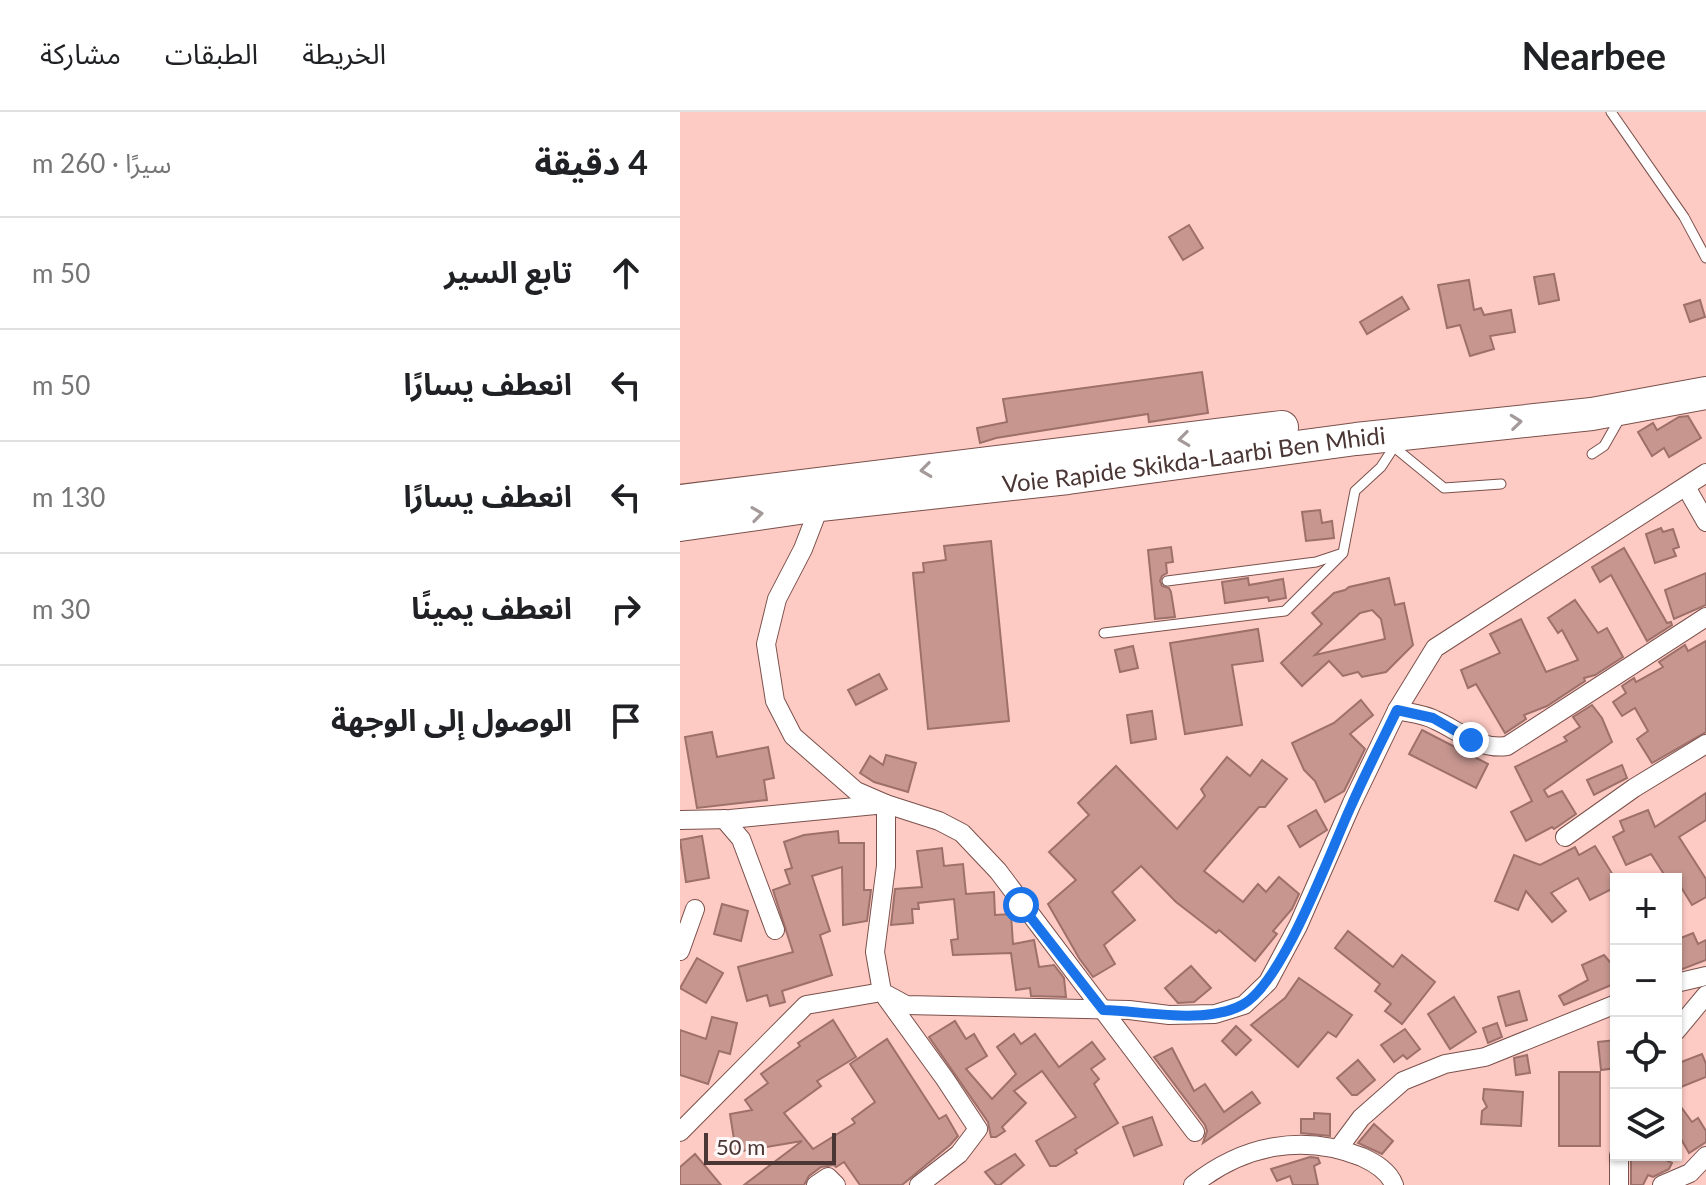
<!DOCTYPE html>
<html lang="ar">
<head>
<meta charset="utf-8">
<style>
	body { margin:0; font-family:Lato,"Noto Sans Arabic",sans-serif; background:#f6f6f6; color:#202124; direction:rtl }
	.controls { position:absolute; right:24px; bottom:24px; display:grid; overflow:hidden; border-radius:0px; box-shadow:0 2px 6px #0004 }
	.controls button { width:72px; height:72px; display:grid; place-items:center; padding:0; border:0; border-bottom:2px solid #e0e0e0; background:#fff; color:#202124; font:40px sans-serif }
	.scale { position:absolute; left:24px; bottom:20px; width:132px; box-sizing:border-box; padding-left:8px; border:4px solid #4a3634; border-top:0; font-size:22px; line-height:28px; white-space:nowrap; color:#4a3634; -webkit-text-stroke:6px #fef9f8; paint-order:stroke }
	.stop { position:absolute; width:24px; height:24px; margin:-18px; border:6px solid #1a73e8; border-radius:50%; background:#fff }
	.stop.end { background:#1a73e8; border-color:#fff; box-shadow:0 2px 8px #0008 }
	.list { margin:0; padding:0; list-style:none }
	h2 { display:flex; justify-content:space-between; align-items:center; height:104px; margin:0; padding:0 32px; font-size:34px }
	h2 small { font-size:26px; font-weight:400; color:#757577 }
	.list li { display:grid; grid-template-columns:52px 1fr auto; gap:24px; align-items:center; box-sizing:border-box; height:112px; padding:0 32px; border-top:2px solid #e0e0e0 }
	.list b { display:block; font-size:30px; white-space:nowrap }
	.list em { font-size:26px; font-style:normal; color:#757577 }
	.icon { flex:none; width:44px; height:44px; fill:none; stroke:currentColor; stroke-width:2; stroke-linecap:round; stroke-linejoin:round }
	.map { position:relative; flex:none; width:1026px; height:1073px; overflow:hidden; direction:ltr }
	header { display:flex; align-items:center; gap:48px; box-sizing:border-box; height:112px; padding:0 40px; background:#fff; border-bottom:2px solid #e0e0e0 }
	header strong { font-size:38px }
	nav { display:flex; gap:44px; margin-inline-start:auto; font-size:28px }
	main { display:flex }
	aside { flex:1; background:#fff }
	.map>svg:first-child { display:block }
</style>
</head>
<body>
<header>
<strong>Nearbee</strong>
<nav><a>الخريطة</a><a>الطبقات</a><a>مشاركة</a></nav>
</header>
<main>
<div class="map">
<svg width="1026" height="1073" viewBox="0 0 1026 1073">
	<rect width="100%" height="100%" fill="#fecbc4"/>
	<!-- building -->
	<g fill="#c6968f" stroke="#9d7069" stroke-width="2" fill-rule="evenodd">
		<polygon points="509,113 523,136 503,148 489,125"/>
		<polygon points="874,162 879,188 859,192 854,165"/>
		<polygon points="789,168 794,198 801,196 804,203 831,198 835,220 810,224 814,237 790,244 780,213 767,216 758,173"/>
		<polygon points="722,185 729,197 687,222 680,210"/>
		<polygon points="1020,188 1025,205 1010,210 1004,193"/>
		<polygon points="522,260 528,301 469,310 468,302 316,326 300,331 297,316 327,310 323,287"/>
		<polygon points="1008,304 1021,326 989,345 984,336 972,344 958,320 973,311 977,318 999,305"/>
		<polygon points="640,398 642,411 652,409 654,426 626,429 622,400"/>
		<polygon points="981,416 983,420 993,417 999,435 993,437 996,444 975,451 966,422"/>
		<polygon points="311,429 329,609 248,617 233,461 244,460 243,451 266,448 264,434"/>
		<polygon points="491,435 493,450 486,451 487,461 482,464 480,469 482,474 489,476 491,480 495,505 475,507 468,438"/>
		<polygon points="944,436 987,511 991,510 992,513 967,529 931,463 920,470 912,455"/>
		<polygon points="1026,461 1026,493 994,507 985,478"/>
		<polygon points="568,466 569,473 603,467 606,486 589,489 588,485 545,491 542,470"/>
		<path d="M709 466 715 493 724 491 733 533 706 560 682 565 678 560 663 564 649 549 622 574 601 551 642 512 632 501 654 481 665 478 669 475ZM692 498 701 507 705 527 635 543 680 501Z"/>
		<polygon points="895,488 918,521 927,516 943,545 915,563 904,566 905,569 867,594 844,603 846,607 825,621 796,572 788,576 781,558 820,541 810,522 841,507 866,560 898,548 882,518 878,521 868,506"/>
		<polygon points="578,517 583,549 552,553 562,613 505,622 490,531"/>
		<polygon points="1026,529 1026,620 972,651 957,627 968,619 955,596 942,604 933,590 946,581 942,574 954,566 956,570 983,555 979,550 1005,533 1008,539"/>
		<polygon points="453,534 458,556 440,560 435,538"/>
		<polygon points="199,562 207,577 176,593 168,578"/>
		<polygon points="681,588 693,603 670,622 685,637 664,679 645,690 635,669 624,658 612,631 654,611"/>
		<polygon points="912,593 922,606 932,630 864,678 868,685 882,679 896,702 874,717 872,715 846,729 831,700 852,689 835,655 887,629 884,625 900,615 893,605"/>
		<polygon points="472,599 476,627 451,631 447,603"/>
		<polygon points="742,618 808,652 796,676 729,642"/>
		<polygon points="32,620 37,645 88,635 94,666 84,668 87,688 17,696 5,625"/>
		<polygon points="206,643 236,651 228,680 194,670 180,661 190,644 203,653"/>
		<polygon points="547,645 570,664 582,648 607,667 585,695 579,695 524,759 563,790 578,772 586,780 599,765 619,782 612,797 593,819 597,822 575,849 539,818 536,821 496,790 461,754 432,780 455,808 424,833 435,852 413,865 399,846 368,792 396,768 369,740 409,703 398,691 436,654 497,717 525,684 521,677"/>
		<polygon points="942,653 947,666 914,683 907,668"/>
		<polygon points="1026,681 1026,708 999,725 1026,767 1026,785 1012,793 996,767 987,767 971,742 946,753 933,725 944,719 940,709 968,698 975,715"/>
		<polygon points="636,698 647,718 620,735 608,714"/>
		<polygon points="158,719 159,731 184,731 184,778 191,778 187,809 163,813 162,755 132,764 150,819 140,823 152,863 102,879 105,890 90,894 87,883 67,889 58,855 113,840 93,778 110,772 105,758 112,756 104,730 124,723"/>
		<polygon points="22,724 29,766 6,770 0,728"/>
		<polygon points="915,734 936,768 936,775 910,788 898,766 871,781 886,799 872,810 846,779 838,798 815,789 834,743 860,753 895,735 899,743"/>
		<polygon points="262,736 264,754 283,752 286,782 314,780 315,803 331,802 333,832 354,828 359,855 374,853 384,866 386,885 351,884 350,876 336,878 331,841 273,843 271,828 278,827 274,787 238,791 239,797 232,797 233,811 211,813 215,777 242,775 237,739"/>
		<polygon points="42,792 68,799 61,829 34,822"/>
		<polygon points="668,819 713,855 722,843 755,870 722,912 705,899 711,892 695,879 700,872 655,836"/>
		<polygon points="1013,821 1018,832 1026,828 1026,848 1000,858 996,847 996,828"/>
		<polygon points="924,843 936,857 936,871 884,893 879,884 908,868 902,853"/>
		<polygon points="17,846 43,861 26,891 0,876"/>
		<polygon points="511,854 531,876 514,890 498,891 485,876"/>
		<polygon points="619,866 672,903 656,925 648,920 618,955 571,913 605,886"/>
		<polygon points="839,879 847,908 826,914 818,885"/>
		<polygon points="774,885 796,920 770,937 748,902"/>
		<polygon points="32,905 57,911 50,942 39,939 28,972 0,963 0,918 26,927"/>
		<polygon points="153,908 176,945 137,969 141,974 104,1001 133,1037 175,1011 172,1007 195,990 170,952 207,927 259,1007 266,1003 278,1024 270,1033 222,1073 180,1073 164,1050 156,1055 154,1053 141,1055 129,1064 124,1073 64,1073 122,1029 56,1040 50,1002 72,998 65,988 88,971 81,962 120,934 118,931"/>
		<polygon points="275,909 286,927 294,922 307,944 286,957 312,987 336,962 317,935 334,922 341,932 355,922 379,955 412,930 425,947 411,957 419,967 414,972 438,1011 395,1038 397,1041 376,1054 370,1054 356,1029 396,1005 362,959 334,979 346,991 322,1015 325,1019 316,1025 311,1025 308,1010 249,925"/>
		<polygon points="817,911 822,925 808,931 803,916"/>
		<polygon points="556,914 571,928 556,943 542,929"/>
		<polygon points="725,917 740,937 727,947 723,943 714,950 701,933"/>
		<polygon points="936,928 936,956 921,958 918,930"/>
		<polygon points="492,936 514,979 525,972 544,1000 572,980 580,991 523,1031 527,1019 525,1013 474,945"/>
		<polygon points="1022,942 1026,952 1026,965 996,977 996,952"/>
		<polygon points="847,943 850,961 836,963 834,946"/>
		<polygon points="678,948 695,968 677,983 672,983 657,966"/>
		<rect x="879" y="960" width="41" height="74"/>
		<polygon points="804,977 843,980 841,1014 801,1012 802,999 807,995 803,987"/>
		<polygon points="996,988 1012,1010 1018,1006 1026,1019 1026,1030 1009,1041 996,1018"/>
		<polygon points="634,1001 650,1002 650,1024 621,1021 621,1007 634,1007"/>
		<polygon points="472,1005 482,1033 454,1044 443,1015"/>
		<polygon points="694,1012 713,1029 702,1042 678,1031"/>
		<polygon points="15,1042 41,1073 0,1073 0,1055"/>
		<polygon points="335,1042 344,1053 320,1073 316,1073 305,1060"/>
		<polygon points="951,1043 976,1043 992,1051 989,1057 973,1065 968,1063 963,1073 951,1073"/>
		<polygon points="630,1045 638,1046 640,1051 634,1054 638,1073 613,1073 610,1064 597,1069 591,1057"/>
	</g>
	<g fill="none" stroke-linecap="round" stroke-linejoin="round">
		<!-- lane casing -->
		<g stroke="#7b504b" stroke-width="11">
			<g id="lane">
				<polyline points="931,0 1004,105 1026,146"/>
				<polyline points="714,335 764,376 821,372"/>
				<polyline points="912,342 924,334 940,306"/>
				<polyline points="487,469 636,450 660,442"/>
				<polyline points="424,521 605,499 663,441 675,379 701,355 714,335 711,330"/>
			</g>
		</g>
		<!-- street casing -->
		<g stroke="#7b504b" stroke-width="20">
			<g id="street">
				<polyline points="1006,375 1026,410"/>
				<polyline points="140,393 123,437 97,487 86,532 95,589 113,624 176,679 206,692 259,709 282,721 318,759 515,1020"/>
				<path d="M717 598C729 601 744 602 755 608 780 619 798 638 827 634L1026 505"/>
				<polyline points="44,707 61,727 95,818"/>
				<polyline points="0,708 50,707 206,692 206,754 195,840 202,880 226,893 449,898 489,903 535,902 564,893 588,870 618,814 672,691 717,598 755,536 1026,361"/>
				<polyline points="885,725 954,676 1026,632"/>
				<polyline points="0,839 15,797"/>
				<polyline points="996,871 1026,864"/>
				<polyline points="996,919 1026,883"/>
				<polyline points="0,1020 126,893 202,880 265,967 298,1017 279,1042 239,1073"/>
				<polyline points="658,1037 681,1006 723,969 765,952 805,945 936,892"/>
				<polyline points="136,1073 148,1065 156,1073"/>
				<path d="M513 1073C563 1033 623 1021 682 1045 695 1051 709 1059 714 1073"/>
				<polyline points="939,1073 939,1043"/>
				<polyline points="982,1073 1010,1061 1026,1044"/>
			</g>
		</g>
		<!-- highway casing -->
		<g stroke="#7b504b" stroke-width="34">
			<g id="highway">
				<polyline points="0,389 602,315"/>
				<path id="s1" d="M0 413 140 393 388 366 676 327 912 302 1026 281"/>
			</g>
		</g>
		<!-- lane -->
		<use href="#lane" stroke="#fff" stroke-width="9"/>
		<!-- street -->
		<use href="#street" stroke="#fff" stroke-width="18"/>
		<!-- highway -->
		<use href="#highway" stroke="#fff" stroke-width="32"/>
	</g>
	<!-- one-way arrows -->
	<defs><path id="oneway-chevron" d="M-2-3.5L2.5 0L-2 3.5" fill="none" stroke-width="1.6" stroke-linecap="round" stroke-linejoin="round" transform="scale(2)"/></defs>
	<g stroke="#a49a9a">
		<use href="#oneway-chevron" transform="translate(836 310) rotate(-6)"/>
		<use href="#oneway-chevron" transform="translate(504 327) rotate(173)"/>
		<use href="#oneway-chevron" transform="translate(246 358) rotate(173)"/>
		<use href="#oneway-chevron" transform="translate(77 402) rotate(-8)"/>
	</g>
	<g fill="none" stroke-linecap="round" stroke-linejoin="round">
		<!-- route -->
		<path stroke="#1a73e8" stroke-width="10" d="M341 793 423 898C465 899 525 913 562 893 603 872 651 737 672 692 686 660 702 629 717 598L753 606 791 628"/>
	</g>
	<g text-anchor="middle" stroke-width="8" stroke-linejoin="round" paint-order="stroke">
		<!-- street labels -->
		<g font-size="24" fill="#4a3634" stroke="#fef9f8">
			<text dy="8" stroke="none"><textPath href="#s1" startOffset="518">Voie Rapide Skikda-Laarbi Ben Mhidi</textPath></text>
		</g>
	</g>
</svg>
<div class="controls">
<button>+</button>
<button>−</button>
<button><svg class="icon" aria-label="locate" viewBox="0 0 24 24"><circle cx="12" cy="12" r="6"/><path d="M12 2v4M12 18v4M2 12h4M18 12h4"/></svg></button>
<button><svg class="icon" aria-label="layers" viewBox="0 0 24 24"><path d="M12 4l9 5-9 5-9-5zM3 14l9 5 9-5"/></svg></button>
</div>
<div class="scale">50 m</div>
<div class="stop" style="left:341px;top:793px"></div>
<div class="stop end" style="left:791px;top:628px"></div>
</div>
<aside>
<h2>4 دقيقة<small>سيرًا · 260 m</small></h2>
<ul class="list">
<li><svg class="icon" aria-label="ahead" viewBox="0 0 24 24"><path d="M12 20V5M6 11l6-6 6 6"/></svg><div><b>تابع السير</b></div><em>50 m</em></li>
<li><svg class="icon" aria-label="left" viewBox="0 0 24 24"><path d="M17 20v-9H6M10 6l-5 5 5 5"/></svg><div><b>انعطف يسارًا</b></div><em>50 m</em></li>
<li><svg class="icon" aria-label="left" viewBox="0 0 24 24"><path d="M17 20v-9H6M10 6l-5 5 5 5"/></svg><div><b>انعطف يسارًا</b></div><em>130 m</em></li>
<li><svg class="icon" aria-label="right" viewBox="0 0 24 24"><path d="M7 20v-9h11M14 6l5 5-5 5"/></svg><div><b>انعطف يمينًا</b></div><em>30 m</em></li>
<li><svg class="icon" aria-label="arrive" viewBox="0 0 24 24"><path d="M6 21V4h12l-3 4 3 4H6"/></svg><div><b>الوصول إلى الوجهة</b></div></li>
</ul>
</aside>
</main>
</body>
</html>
